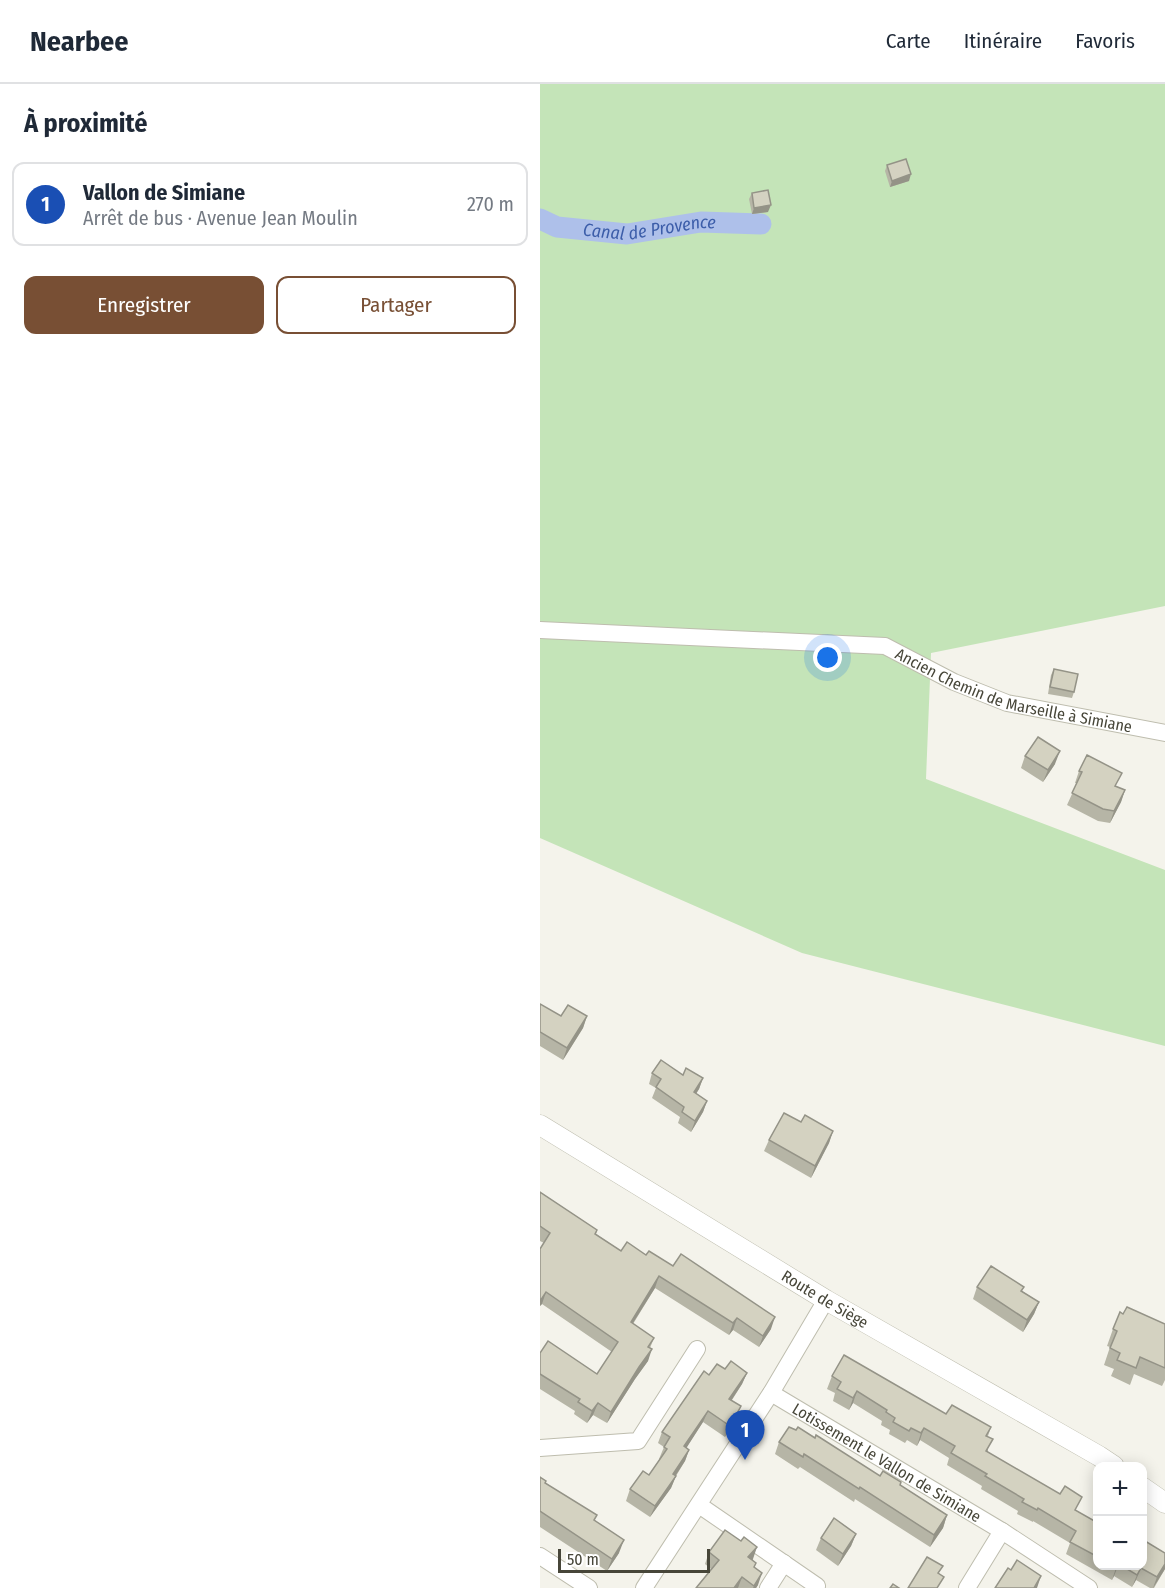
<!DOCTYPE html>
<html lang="fr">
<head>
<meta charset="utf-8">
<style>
	body { margin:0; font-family:"Fira Sans Condensed",sans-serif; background:#f6f6f7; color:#1f2937 }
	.controls { position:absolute; right:18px; bottom:18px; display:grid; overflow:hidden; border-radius:12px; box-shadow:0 3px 15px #0003 }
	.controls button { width:54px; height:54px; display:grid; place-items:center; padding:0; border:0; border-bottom:2px solid #e0e1e3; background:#fff; color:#1f2937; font:30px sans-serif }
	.scale { position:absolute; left:18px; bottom:15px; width:152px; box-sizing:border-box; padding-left:6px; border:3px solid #474639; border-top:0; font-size:16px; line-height:21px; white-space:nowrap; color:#474639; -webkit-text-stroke:4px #fff; paint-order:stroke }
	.you { position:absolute; left:288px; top:574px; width:21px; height:21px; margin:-15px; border:4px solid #fff; border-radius:50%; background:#1a73e8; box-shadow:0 0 0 9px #1a73e833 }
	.badge { display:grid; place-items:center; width:39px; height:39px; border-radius:50%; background:#784f34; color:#fff; font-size:20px; font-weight:700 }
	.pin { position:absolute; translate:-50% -50px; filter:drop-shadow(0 2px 3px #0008) }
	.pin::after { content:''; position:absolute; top:32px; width:21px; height:18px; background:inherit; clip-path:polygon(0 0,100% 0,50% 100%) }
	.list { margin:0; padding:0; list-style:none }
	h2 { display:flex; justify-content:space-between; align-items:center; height:78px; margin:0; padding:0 24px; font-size:26px }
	h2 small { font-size:20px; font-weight:400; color:#747a83 }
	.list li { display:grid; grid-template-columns:39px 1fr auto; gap:18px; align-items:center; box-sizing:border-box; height:84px; margin:0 12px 12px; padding:0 12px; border:2px solid #e0e1e3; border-radius:12px }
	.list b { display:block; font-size:22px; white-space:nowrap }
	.list p { margin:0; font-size:20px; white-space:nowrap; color:#747a83 }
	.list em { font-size:20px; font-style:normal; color:#747a83 }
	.actions { display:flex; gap:12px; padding:18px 24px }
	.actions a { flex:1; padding:14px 0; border:2px solid #784f34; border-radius:12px; text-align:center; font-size:21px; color:#784f34 }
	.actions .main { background:#784f34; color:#fff }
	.map { position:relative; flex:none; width:625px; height:1504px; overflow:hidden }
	header { display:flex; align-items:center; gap:36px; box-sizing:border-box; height:84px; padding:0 30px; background:#fff; border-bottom:2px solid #e0e1e3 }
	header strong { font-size:28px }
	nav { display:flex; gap:33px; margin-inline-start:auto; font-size:21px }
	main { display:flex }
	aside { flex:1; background:#fff }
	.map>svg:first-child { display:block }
</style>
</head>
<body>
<header>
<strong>Nearbee</strong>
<nav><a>Carte</a><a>Itinéraire</a><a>Favoris</a></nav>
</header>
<main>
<aside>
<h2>À proximité<small></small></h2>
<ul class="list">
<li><span class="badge" style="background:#1a4fb4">1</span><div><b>Vallon de Simiane</b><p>Arrêt de bus · Avenue Jean Moulin</p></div><em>270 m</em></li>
</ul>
<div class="actions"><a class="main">Enregistrer</a><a>Partager</a></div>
</aside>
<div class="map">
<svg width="625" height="1504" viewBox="0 0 625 1504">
	<rect width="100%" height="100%" fill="#f4f3eb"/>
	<!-- green -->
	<polygon fill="#c4e4b8" points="0,0 625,0 625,522 391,569 386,695 625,786 625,962 262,869 0,754"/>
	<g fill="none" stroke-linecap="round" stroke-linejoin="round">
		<!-- canal -->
		<path stroke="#aec0ea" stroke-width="21" id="s1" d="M0 135 17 143 87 150 161 138 221 140"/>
		<!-- minor casing -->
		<g stroke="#bebdae" stroke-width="18">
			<g id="minor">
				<path id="s2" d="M0 546 345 562 414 598 467 619 625 649"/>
				<path id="s3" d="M231 1309 462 1447 427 1504"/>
				<polyline points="0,1364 98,1357 157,1265"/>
				<polyline points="159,1421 277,1502"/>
				<polyline points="462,1447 549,1504"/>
				<polyline points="0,1472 49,1504"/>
				<polyline points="104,1504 231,1309 286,1216"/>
				<polyline points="228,1504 244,1479"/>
			</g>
		</g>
		<!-- tertiary casing -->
		<g stroke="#bebdae" stroke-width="21">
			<g id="tertiary">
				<path id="s4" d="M0 1041 286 1216 559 1372 574 1382"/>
				<polyline points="602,1403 625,1419"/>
			</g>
		</g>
		<!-- minor -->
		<use href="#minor" stroke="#fff" stroke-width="16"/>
		<!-- tertiary -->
		<use href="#tertiary" stroke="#fff" stroke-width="20"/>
	</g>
	<!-- wall -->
	<g fill="#b6b5a6">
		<polygon points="347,81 369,97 350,103 345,87"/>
		<polygon points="212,109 228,128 212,130 209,115"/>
		<polygon points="514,585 534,608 532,614 508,610 511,591"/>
		<polygon points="485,672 515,680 503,698 481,684"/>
		<polygon points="539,687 585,706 581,718 570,739 558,737 527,721 537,699 535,699"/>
		<polygon points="0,920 21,932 47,932 43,944 23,976 0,962"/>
		<polygon points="112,989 143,991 163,994 159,1005 156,1010 167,1017 163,1028 151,1048 138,1039 140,1033 112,1014 116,1004 109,1000"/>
		<polygon points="261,1038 293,1047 289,1059 271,1094 224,1067 229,1056"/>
		<polygon points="0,1108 57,1146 56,1150 81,1167 106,1171 231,1245 219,1263 193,1246 189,1251 115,1204 93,1240 114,1254 110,1264 108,1277 95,1295 67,1339 53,1331 47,1339 34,1330 35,1327 0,1305 0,1269 57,1290 72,1268 2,1220 0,1222 0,1165 4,1159 0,1157"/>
		<polygon points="437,1203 484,1203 482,1207 499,1218 494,1230 483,1248 433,1215"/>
		<polygon points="583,1230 625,1240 625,1296 622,1302 594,1290 590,1301 571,1292 574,1285 564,1281 570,1263 567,1262 573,1245"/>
		<polygon points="185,1285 207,1289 202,1300 192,1316 196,1334 185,1353 163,1338 146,1364 149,1366 145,1377 136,1392 131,1404 110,1433 86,1417 90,1405 109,1391 120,1375 119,1375 124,1363 118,1359 122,1348 169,1291"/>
		<polygon points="292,1292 406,1330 451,1343 448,1352 448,1368 537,1427 558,1439 558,1482 603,1482 625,1469 625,1485 614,1504 610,1504 596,1496 592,1503 574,1492 572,1496 526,1470 530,1459 493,1437 493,1438 477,1430 478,1427 441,1405 442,1402 407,1381 409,1374 380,1356 377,1362 367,1356 365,1359 349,1350 350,1346 341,1341 342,1337 313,1319 309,1326 293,1317 295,1309 287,1305"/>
		<polygon points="256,1346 275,1354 340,1392 361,1398 360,1401 407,1431 403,1444 390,1463 315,1415 314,1418 260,1383 258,1385 235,1370 239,1358"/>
		<polygon points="0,1393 6,1399 55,1436 79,1469 67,1487 0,1443"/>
		<polygon points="316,1450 311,1462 298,1482 276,1466 281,1454"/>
		<polygon points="169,1468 213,1475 218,1501 216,1504 156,1504 171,1485 165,1480"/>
	</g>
	<!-- shaded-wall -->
	<g fill="#949387">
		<polygon points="371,90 369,97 350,103 352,97"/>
		<polygon points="231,121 228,128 212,130 214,124"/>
		<polygon points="520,667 515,680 503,698 508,686"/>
		<polygon points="585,706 581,718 570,739 574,727"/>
		<polygon points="47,932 43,944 23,976 27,964"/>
		<polygon points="163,994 159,1005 150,1019 154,1008"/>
		<polygon points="167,1017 163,1028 151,1048 155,1037"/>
		<polygon points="293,1047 289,1059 271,1094 275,1082"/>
		<polygon points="119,1192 115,1204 86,1250 91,1238"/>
		<polygon points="6,1208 2,1220 0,1222 0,1217"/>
		<polygon points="499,1218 494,1230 483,1248 487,1236"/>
		<polygon points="235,1233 231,1245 219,1263 223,1252"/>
		<polygon points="197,1234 193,1246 189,1251 193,1239"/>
		<polygon points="112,1265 108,1277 95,1295 67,1339 71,1328 99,1283"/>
		<polygon points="207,1289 202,1300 185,1326 189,1315"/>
		<polygon points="317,1307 313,1319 309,1326 313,1314"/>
		<polygon points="58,1319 53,1331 47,1339 52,1327"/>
		<polygon points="201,1322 196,1334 185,1353 190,1342"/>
		<polygon points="168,1327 163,1338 140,1374 144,1362"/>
		<polygon points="384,1344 380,1356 377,1362 381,1349"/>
		<polygon points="149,1366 145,1377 132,1397 136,1392 131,1404 110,1433 115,1422 133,1390"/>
		<polygon points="407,1431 403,1444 390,1463 394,1451"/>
		<polygon points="316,1450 311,1462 298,1482 303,1470"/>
		<polygon points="84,1456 79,1469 67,1487 72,1475"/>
		<polygon points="217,1463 213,1475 204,1486 208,1473"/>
		<polygon points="625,1480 625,1485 613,1504 617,1493"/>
		<polygon points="578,1482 574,1492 572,1496 576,1484"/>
		<polygon points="601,1484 596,1496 592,1503 597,1491"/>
		<polygon points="222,1489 218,1501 216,1504 213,1504"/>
		<polygon points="501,1492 497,1504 494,1504"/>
		<polygon points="202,1493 198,1504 194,1504"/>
	</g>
	<!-- building -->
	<g fill="#d4d2c1" stroke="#949387" stroke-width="1.5">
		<polygon points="366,75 371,90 352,97 347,81"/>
		<polygon points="228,106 231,121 214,124 212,109"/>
		<polygon points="514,585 538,590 534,608 510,603"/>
		<polygon points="498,653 520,667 508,686 485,672"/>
		<polygon points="547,671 582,689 575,702 585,706 574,727 563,725 532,709 542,688 539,687"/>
		<polygon points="0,920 21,932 28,921 47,932 27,964 0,948"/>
		<polygon points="121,976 143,991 146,984 163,994 154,1008 167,1017 155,1037 142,1028 144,1023 116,1003 121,995 112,989"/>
		<polygon points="244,1029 261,1038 265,1031 293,1047 275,1082 229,1056"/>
		<polygon points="0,1108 57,1146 55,1150 81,1167 87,1158 106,1171 109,1167 133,1182 141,1170 235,1233 223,1252 197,1234 193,1239 119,1192 91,1238 114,1254 108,1263 112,1265 99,1283 71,1328 58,1319 52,1327 38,1318 40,1315 0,1290 0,1269 8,1257 57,1290 78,1258 6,1208 0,1217 0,1165 10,1149 0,1142"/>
		<polygon points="451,1182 484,1203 481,1207 499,1218 487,1236 437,1203"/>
		<polygon points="587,1223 625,1240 625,1284 600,1273 596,1284 577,1276 580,1269 570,1264 577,1247 573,1245 580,1228 583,1230"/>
		<polygon points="304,1271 406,1330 412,1321 451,1343 446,1352 453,1355 446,1367 520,1410 525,1402 542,1413 535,1426 558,1439 558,1473 530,1458 536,1447 498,1424 497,1426 482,1418 484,1415 445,1392 447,1390 411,1369 415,1362 384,1344 381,1349 371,1344 369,1347 353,1338 355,1334 346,1328 347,1326 317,1307 313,1314 297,1305 301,1298 292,1292"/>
		<polygon points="191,1277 207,1289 189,1315 201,1322 190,1342 168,1327 144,1362 149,1366 133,1390 136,1392 115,1422 90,1405 103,1387 109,1391 127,1365 124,1363 130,1353 122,1348 164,1287 169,1291 177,1280 185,1285"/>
		<polygon points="249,1343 256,1346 258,1343 275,1354 276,1351 340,1392 343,1387 361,1398 360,1401 407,1431 394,1451 320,1403 319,1405 264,1370 263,1373 239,1358"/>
		<polygon points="0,1393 6,1397 5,1399 57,1431 54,1436 84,1456 72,1475 0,1427"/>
		<polygon points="294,1434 316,1450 303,1470 281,1454"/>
		<polygon points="185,1446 201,1457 204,1453 217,1463 208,1473 216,1479 214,1483 222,1489 214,1502 202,1493 194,1504 156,1504 179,1476 169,1468"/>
		<polygon points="605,1457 625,1469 625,1480 617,1493 601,1484 597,1491 582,1482 603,1482 603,1462"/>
		<polygon points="387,1473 403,1482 398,1489 404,1493 397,1504 368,1504"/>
		<polygon points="477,1476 501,1492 494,1504 455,1504 468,1484 471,1486"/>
		<polygon points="353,1500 359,1504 350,1504"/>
	</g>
	<g text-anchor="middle" stroke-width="4.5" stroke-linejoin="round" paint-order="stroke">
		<!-- street labels -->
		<g font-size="16" fill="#474639" stroke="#fff">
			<text dy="6" stroke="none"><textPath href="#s2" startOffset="483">Ancien Chemin de Marseille à Simiane</textPath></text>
			<text dy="6" stroke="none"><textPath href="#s4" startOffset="334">Route de Siège</textPath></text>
			<text dy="6" stroke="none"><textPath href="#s3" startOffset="135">Lotissement le Vallon de Simiane</textPath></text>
		</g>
		<!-- water labels -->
		<g font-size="18" font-style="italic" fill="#3c5da9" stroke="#fff">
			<text dy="6" stroke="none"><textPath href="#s1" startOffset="112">Canal de Provence</textPath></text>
		</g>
	</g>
</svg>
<div class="controls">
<button>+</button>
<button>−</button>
</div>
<div class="scale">50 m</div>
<div class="you"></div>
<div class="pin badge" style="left:205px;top:1376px;background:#1a4fb4">1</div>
</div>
</main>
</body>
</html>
